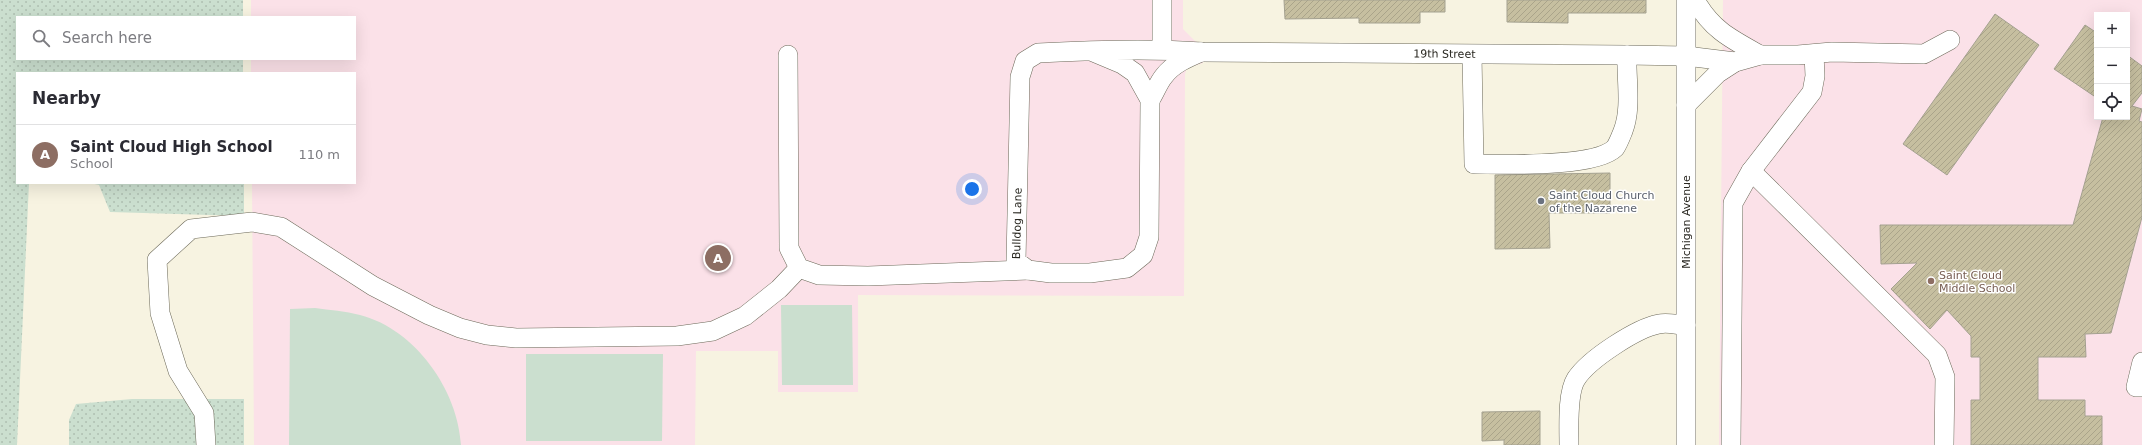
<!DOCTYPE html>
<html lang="en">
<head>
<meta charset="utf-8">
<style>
	body { margin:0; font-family:"DejaVu Sans",sans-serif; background:#f2f2f3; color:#2b2b33 }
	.controls { position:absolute; right:12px; top:12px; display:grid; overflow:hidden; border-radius:0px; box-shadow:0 4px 16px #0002 }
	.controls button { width:36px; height:36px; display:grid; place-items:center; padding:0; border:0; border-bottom:1px solid #e1e1e2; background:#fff; color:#2b2b33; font:20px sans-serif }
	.you { position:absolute; left:972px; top:189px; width:14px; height:14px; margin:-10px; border:3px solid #fff; border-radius:50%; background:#1a73e8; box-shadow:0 0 0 6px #1a73e833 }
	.badge { display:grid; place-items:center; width:26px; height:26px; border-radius:50%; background:#2563eb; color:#fff; font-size:13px; font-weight:700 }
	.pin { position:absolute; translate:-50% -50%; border:2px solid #fff; box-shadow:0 1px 4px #0006 }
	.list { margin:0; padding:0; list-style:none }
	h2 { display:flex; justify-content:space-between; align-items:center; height:52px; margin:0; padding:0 16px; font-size:17px }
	h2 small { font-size:13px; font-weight:400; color:#7c7c81 }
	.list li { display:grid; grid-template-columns:26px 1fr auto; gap:12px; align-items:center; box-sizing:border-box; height:60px; padding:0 16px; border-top:1px solid #e1e1e2 }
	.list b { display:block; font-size:15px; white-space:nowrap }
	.list p { margin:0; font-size:13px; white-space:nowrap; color:#7c7c81 }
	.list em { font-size:13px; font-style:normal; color:#7c7c81 }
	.icon { flex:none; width:22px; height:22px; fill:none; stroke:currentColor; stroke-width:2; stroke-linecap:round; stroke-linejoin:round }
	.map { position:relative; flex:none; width:2142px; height:445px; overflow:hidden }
	.search { position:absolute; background:#fff; box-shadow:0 4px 16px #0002; left:16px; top:16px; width:340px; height:44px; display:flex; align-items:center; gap:10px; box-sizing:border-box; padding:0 14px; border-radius:0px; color:#7c7c81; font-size:15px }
	.panel { position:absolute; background:#fff; box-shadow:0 4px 16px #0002; left:16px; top:72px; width:340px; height:112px; border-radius:0px }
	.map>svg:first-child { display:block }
</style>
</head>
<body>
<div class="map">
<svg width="2142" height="445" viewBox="0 0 2142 445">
	<defs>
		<pattern id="grass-dots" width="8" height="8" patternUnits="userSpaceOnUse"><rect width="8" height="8" fill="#cbdfcf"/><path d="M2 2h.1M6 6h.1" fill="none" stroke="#aebfb1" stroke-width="1.8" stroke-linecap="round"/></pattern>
		<pattern id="building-hatch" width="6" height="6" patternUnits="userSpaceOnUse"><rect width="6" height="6" fill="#c6bfa0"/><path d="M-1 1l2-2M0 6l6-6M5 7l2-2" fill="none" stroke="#aaa48a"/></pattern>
	</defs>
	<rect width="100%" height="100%" fill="#f7f3e1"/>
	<!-- education -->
	<g fill="#fbe1e8" fill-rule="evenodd">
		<polygon points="251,0 1183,0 1183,29 1195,41 1202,44 1203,63 1187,68 1185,74 1184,296 858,295 858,392 778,392 778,351 696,351 695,445 254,445 252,183 355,183 355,73 251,73 251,59 355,59 355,17 251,17"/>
		<path d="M1723 0H2142V445H1719ZM2097 15H2127V117H2097Z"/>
	</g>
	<!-- grass -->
	<g fill="url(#grass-dots)">
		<polygon points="0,0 243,0 243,17 17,17 17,59 243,59 243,73 17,73 17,183 29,183 17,445 0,445"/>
		<polygon points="90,183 244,183 244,216 110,212 99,185"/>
		<polygon points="132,399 244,399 244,445 69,445 69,420 76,404"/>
	</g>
	<!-- green -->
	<g fill="#cbdfcf">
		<polygon points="781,305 852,305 853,385 782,385"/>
		<path d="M315 308C330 310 345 311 360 315 415 329 458 390 461 445H289L290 309Z"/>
		<polygon points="526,354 663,354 662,441 526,441"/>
	</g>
	<!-- building -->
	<g fill="url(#building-hatch)" stroke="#a4a190">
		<polygon points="1284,0 1445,0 1445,12 1420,12 1420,23 1359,23 1359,18 1285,19"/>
		<polygon points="1507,0 1646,0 1646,13 1568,13 1568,23 1507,22"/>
		<polygon points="1995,14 2039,45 1947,175 1903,144"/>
		<polygon points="2085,25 2097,33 2097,98 2054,69"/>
		<polygon points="2127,55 2142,66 2142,93 2132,106 2142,109 2139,121 2142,122 2142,217 2111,333 2085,334 2086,357 2038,357 2038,400 2085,400 2085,416 2102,416 2102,445 1971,445 1971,400 1980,400 1980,357 1971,357 1971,336 1947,310 1930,329 1891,289 1917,263 1881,264 1880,225 2073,225 2103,117 2127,117"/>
		<polygon points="1610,173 1610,213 1549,213 1550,248 1495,249 1495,175"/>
		<polygon points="1540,411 1540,445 1504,445 1504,440 1482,441 1482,412"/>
	</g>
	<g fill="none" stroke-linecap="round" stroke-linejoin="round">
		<!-- minor casing -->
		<g stroke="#6c6959" stroke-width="20">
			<g id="minor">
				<polyline points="1162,0 1162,49"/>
				<polyline points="1686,0 1686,445"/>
				<path d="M1695 0C1712 30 1731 39 1760 55"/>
				<path id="s1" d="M1091 51 1122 64 1135 73 1150 100 1149 237 1143 255 1127 268 1090 273H1051L1028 270 1016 261 1020 77 1025 61 1038 53C1093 50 1147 48 1202 52L1627 55 1686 56 1735 62"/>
				<polyline points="788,55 789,248 799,268 819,275 868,276 1028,270"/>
				<path d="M1472 55 1474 164C1503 164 1595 168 1615 148 1618 144 1621 136 1623 131 1632 108 1626 79 1627 55"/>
				<path d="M1150 100C1155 93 1158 83 1164 76 1173 64 1187 58 1201 52"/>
				<polyline points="1686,105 1718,73 1735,62 1760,55 1798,55 1832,52 1924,54 1950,40"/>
				<polyline points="1751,171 1937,355 1945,377 1944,445"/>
				<polyline points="2142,362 2136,387 2142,387"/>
				<polyline points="206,445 204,413 178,371 160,313 157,260 191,229 252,222 281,227 373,286 429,315 460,328 487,335 516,338 677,336 713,331 745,316 779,289 799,268"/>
				<path d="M1569 445C1569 428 1567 393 1576 379 1589 359 1637 328 1659 324 1667 322 1678 325 1686 325"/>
				<polyline points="1731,445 1733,203 1751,171 1812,92 1815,76 1814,54"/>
			</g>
		</g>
		<!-- minor -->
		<use href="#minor" stroke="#fff" stroke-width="19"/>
	</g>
	<!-- markers -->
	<circle fill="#6b7280" stroke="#fff" stroke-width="1.5" cx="1541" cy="201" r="4"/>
	<circle fill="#8d6e63" stroke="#fff" stroke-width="1.5" cx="1931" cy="281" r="4"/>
	<g text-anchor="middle" stroke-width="3" stroke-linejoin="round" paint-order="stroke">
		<!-- street labels -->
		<g font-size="11" fill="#292720" stroke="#fff">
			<text dy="4" stroke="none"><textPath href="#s1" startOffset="994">19th Street</textPath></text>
			<text transform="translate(1686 222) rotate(-90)" y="4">Michigan Avenue</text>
			<text dy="4" stroke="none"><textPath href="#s1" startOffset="409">Bulldog Lane</textPath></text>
		</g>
		<!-- worship labels -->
		<g font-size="11" fill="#5b616d" stroke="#fff" text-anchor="start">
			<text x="1549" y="199">Saint Cloud Church<tspan x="1549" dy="13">of the Nazarene</tspan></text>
		</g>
		<!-- education labels -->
		<g font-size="11" fill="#785e54" stroke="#fff" text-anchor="start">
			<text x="1939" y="279">Saint Cloud<tspan x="1939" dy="13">Middle School</tspan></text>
		</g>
	</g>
</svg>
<div class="controls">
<button>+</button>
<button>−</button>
<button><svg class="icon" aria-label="locate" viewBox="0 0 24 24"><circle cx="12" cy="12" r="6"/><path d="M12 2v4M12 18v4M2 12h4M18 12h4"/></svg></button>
</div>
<div class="you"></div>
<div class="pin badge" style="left:718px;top:258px;background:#8d6e63">A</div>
<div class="search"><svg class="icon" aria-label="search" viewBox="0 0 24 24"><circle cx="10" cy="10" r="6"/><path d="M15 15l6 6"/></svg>Search here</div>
<section class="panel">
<h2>Nearby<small></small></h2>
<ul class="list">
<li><span class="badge" style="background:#8d6e63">A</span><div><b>Saint Cloud High School</b><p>School</p></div><em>110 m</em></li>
</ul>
</section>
</div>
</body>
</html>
